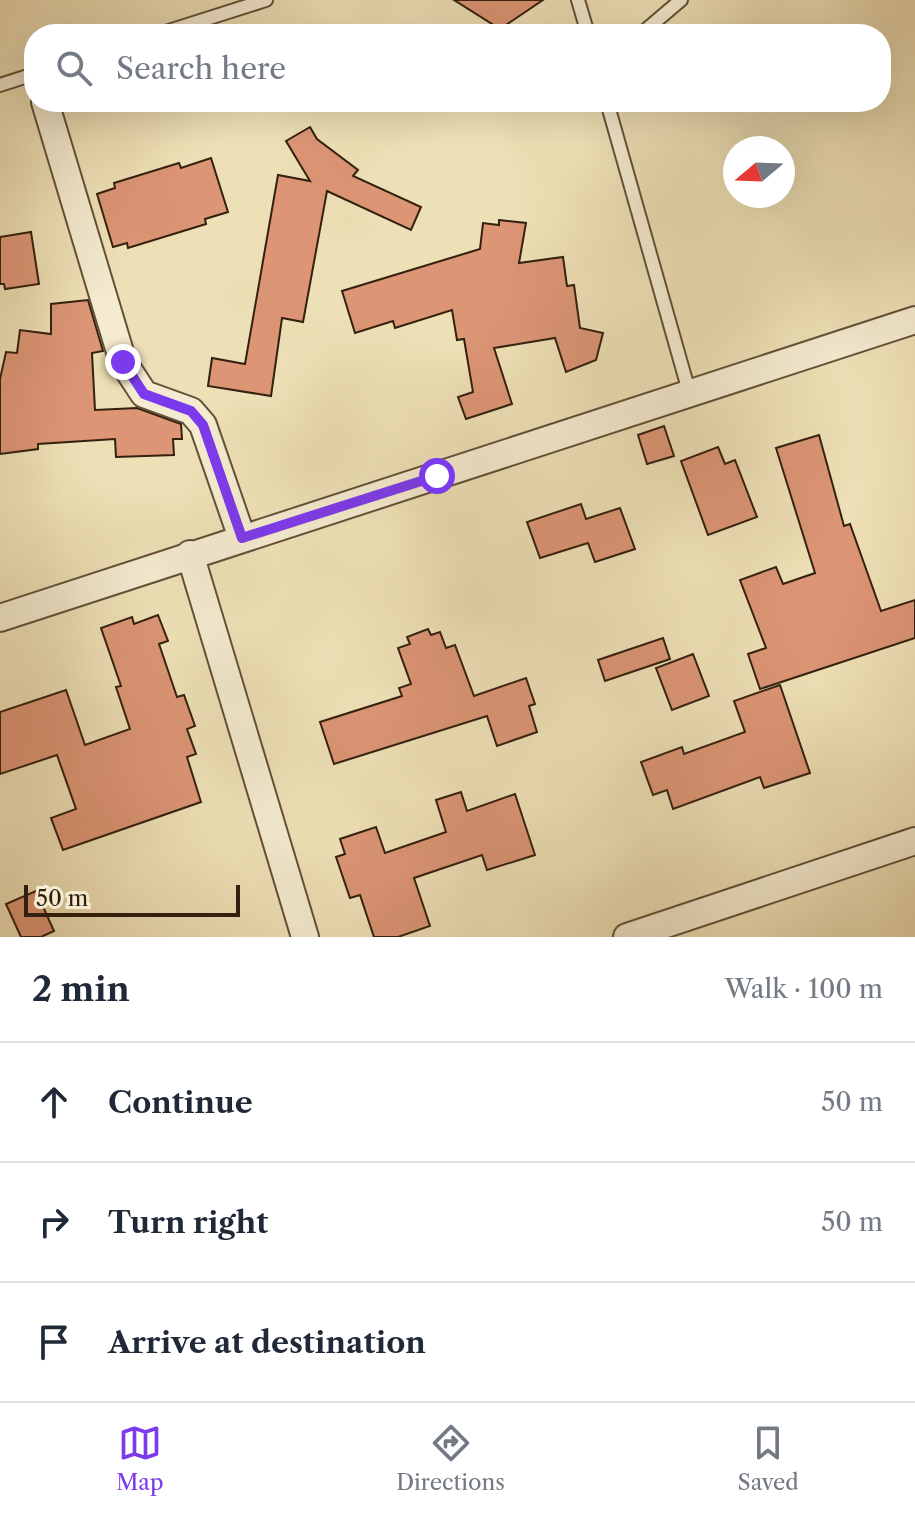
<!DOCTYPE html>
<html lang="en">
<head>
<meta charset="utf-8">
<style>
	body { margin:0; font-family:"Libre Caslon Text",serif; background:#f2f2f3; color:#1f2937 }
	.compass { position:absolute; left:723px; top:136px; width:72px; height:72px; border-radius:50%; background:#fff; box-shadow:0 8px 32px #0002; rotate:251deg }
	.scale { position:absolute; left:24px; bottom:20px; width:216px; box-sizing:border-box; padding-left:8px; border:4px solid #33200e; border-top:0; font-size:22px; line-height:28px; white-space:nowrap; color:#33200e; -webkit-text-stroke:6px #f4ebd0; paint-order:stroke }
	.stop { position:absolute; width:24px; height:24px; margin:-18px; border:6px solid #7c3aed; border-radius:50%; background:#fff }
	.stop.end { background:#7c3aed; border-color:#fff; box-shadow:0 2px 8px #0008 }
	.list { margin:0; padding:0; list-style:none }
	h2 { display:flex; justify-content:space-between; align-items:center; height:104px; margin:0; padding:0 32px; font-size:34px }
	h2 small { font-size:26px; font-weight:400; color:#747a83 }
	.list li { display:grid; grid-template-columns:52px 1fr auto; gap:24px; align-items:center; box-sizing:border-box; height:120px; padding:0 32px; border-top:2px solid #e0e1e3 }
	.list b { display:block; font-size:30px; white-space:nowrap }
	.list em { font-size:26px; font-style:normal; color:#747a83 }
	.icon { flex:none; width:44px; height:44px; fill:none; stroke:currentColor; stroke-width:2; stroke-linecap:round; stroke-linejoin:round }
	.map { position:relative; flex:none; width:915px; height:937px; overflow:hidden }
	.search { position:absolute; background:#fff; box-shadow:0 8px 32px #0002; left:24px; right:24px; top:24px; height:88px; display:flex; align-items:center; gap:20px; box-sizing:border-box; padding:0 28px; border-radius:32px; color:#747a83; font-size:30px }
	.sheet { height:464px; background:#fff }
	nav { display:flex; justify-content:space-around; align-items:center; box-sizing:border-box; height:112px; border-top:2px solid #e0e1e3; background:#fff; font-size:22px; color:#747a83 }
	nav a { display:grid; justify-items:center; gap:4px }
	nav .on { color:#7c3aed }
	.map>svg:first-child { display:block }
</style>
</head>
<body>
<div class="map">
<svg width="915" height="937" viewBox="0 0 915 937">
	<rect width="100%" height="100%" fill="#eee0b6"/>
	<filter id="stains"><feTurbulence type="fractalNoise" baseFrequency=".0025" numOctaves="4"/><feColorMatrix values="0 0 0 0 .2 0 0 0 0 .09 0 0 0 0 .02 0 0 0 .5 -.17"/></filter>
	<radialGradient id="worn" r=".72"><stop offset=".6" stop-color="#630" stop-opacity="0"/><stop offset="1" stop-color="#630" stop-opacity=".3"/></radialGradient>
	<!-- building -->
	<g fill="#dc9575" stroke="#33200e" stroke-width="2">
		<polygon points="454,0 543,0 500,29"/>
		<polygon points="310,127 317,139 358,170 353,176 421,207 411,230 327,191 303,322 282,318 271,396 208,386 212,358 245,364 278,175 310,181 286,141"/>
		<polygon points="211,158 228,212 205,219 206,224 128,248 127,243 113,247 97,194 115,188 114,183 179,163 181,168"/>
		<polygon points="499,220 526,223 519,263 563,257 567,286 574,285 580,328 603,333 596,360 566,372 555,338 494,348 512,404 466,419 458,397 473,392 464,339 457,340 452,310 395,328 393,321 355,333 342,291 480,249 483,223 499,225"/>
		<polygon points="31,232 39,284 5,289 4,284 0,284 0,237"/>
		<polygon points="88,300 103,351 92,353 95,410 137,408 181,424 182,439 173,439 174,455 116,457 115,439 38,444 38,449 0,454 0,379 6,352 17,353 20,330 51,334 51,304"/>
		<polygon points="664,426 674,456 647,464 638,435"/>
		<polygon points="819,435 844,526 850,524 881,611 915,600 915,638 760,689 748,654 766,648 740,580 776,567 783,584 815,573 776,448"/>
		<polygon points="718,447 725,464 735,460 757,517 708,535 681,461"/>
		<polygon points="581,504 586,519 620,508 635,549 595,562 588,543 540,558 527,522"/>
		<polygon points="158,615 168,641 159,644 177,697 184,695 195,726 187,729 196,754 187,757 201,802 63,850 51,818 76,809 57,755 0,774 0,712 66,690 85,745 130,729 116,687 121,686 101,628 132,617 134,624"/>
		<polygon points="428,629 431,635 440,632 446,648 455,645 474,696 526,678 535,704 529,706 537,732 497,746 487,716 334,764 320,722 402,696 399,688 411,684 398,648 410,644 407,637"/>
		<polygon points="663,638 670,659 605,681 598,660"/>
		<polygon points="693,654 709,696 672,710 656,668"/>
		<polygon points="780,685 810,773 764,788 760,777 673,809 667,790 653,795 641,762 682,747 684,754 745,732 734,701"/>
		<polygon points="461,792 467,811 515,794 535,855 487,870 482,855 414,878 430,926 398,937 374,937 360,895 350,898 336,857 345,854 340,839 376,827 385,853 446,832 436,800"/>
		<polygon points="36,891 54,931 41,937 21,937 6,904"/>
	</g>
	<g fill="none" stroke-linecap="round" stroke-linejoin="round">
		<!-- service casing -->
		<g stroke="#625038" stroke-width="16">
			<g id="service">
				<polyline points="578,0 588,34"/>
				<polyline points="159,34 266,0"/>
				<polyline points="641,34 681,0"/>
				<polyline points="0,85 34,74"/>
				<polyline points="607,102 690,395"/>
			</g>
		</g>
		<!-- minor casing -->
		<g stroke="#625038" stroke-width="30">
			<g id="minor">
				<polyline points="45,102 123,362 144,394 191,411 203,425 242,538"/>
				<polyline points="190,554 305,937"/>
				<polyline points="0,618 915,320"/>
				<polyline points="627,937 915,841"/>
			</g>
		</g>
		<!-- service -->
		<use href="#service" stroke="#f4ebd0" stroke-width="12"/>
		<!-- minor -->
		<use href="#minor" stroke="#f4ebd0" stroke-width="26"/>
	</g>
	<g fill="none" stroke-linecap="round" stroke-linejoin="round">
		<!-- route -->
		<polyline stroke="#7c3aed" stroke-width="10" points="123,362 144,394 191,411 203,425 242,538 437,476"/>
	</g>
	<rect width="100%" height="100%" filter="url(#stains)"/>
	<rect width="100%" height="100%" fill="url(#worn)"/>
</svg>
<svg class="compass" viewBox="-18 -18 36 36"><path d="M0-13l5 13h-10z" fill="#e53935"/><path d="M0 13l5-13h-10z" fill="#747a83"/></svg>
<div class="scale">50 m</div>
<div class="stop" style="left:437px;top:476px"></div>
<div class="stop end" style="left:123px;top:362px"></div>
<div class="search"><svg class="icon" aria-label="search" viewBox="0 0 24 24"><circle cx="10" cy="10" r="6"/><path d="M15 15l6 6"/></svg>Search here</div>
</div>
<section class="sheet">
<h2>2 min<small>Walk · 100 m</small></h2>
<ul class="list">
<li><svg class="icon" aria-label="ahead" viewBox="0 0 24 24"><path d="M12 20V5M6 11l6-6 6 6"/></svg><div><b>Continue</b></div><em>50 m</em></li>
<li><svg class="icon" aria-label="right" viewBox="0 0 24 24"><path d="M7 20v-9h11M14 6l5 5-5 5"/></svg><div><b>Turn right</b></div><em>50 m</em></li>
<li><svg class="icon" aria-label="arrive" viewBox="0 0 24 24"><path d="M6 21V4h12l-3 4 3 4H6"/></svg><div><b>Arrive at destination</b></div></li>
</ul>
</section>
<nav>
<a class="on"><svg class="icon" aria-label="map" viewBox="0 0 24 24"><path d="M3 6l6-2 6 2 6-2v14l-6 2-6-2-6 2zM9 4v14M15 6v14"/></svg>Map</a>
<a><svg class="icon" aria-label="directions" viewBox="0 0 24 24"><path d="M12 3l9 9-9 9-9-9zM9 14v-3h6M13 9l2 2-2 2"/></svg>Directions</a>
<a><svg class="icon" aria-label="saved" viewBox="0 0 24 24"><path d="M7 4h10v16l-5-4-5 4z"/></svg>Saved</a>
</nav>
</body>
</html>
